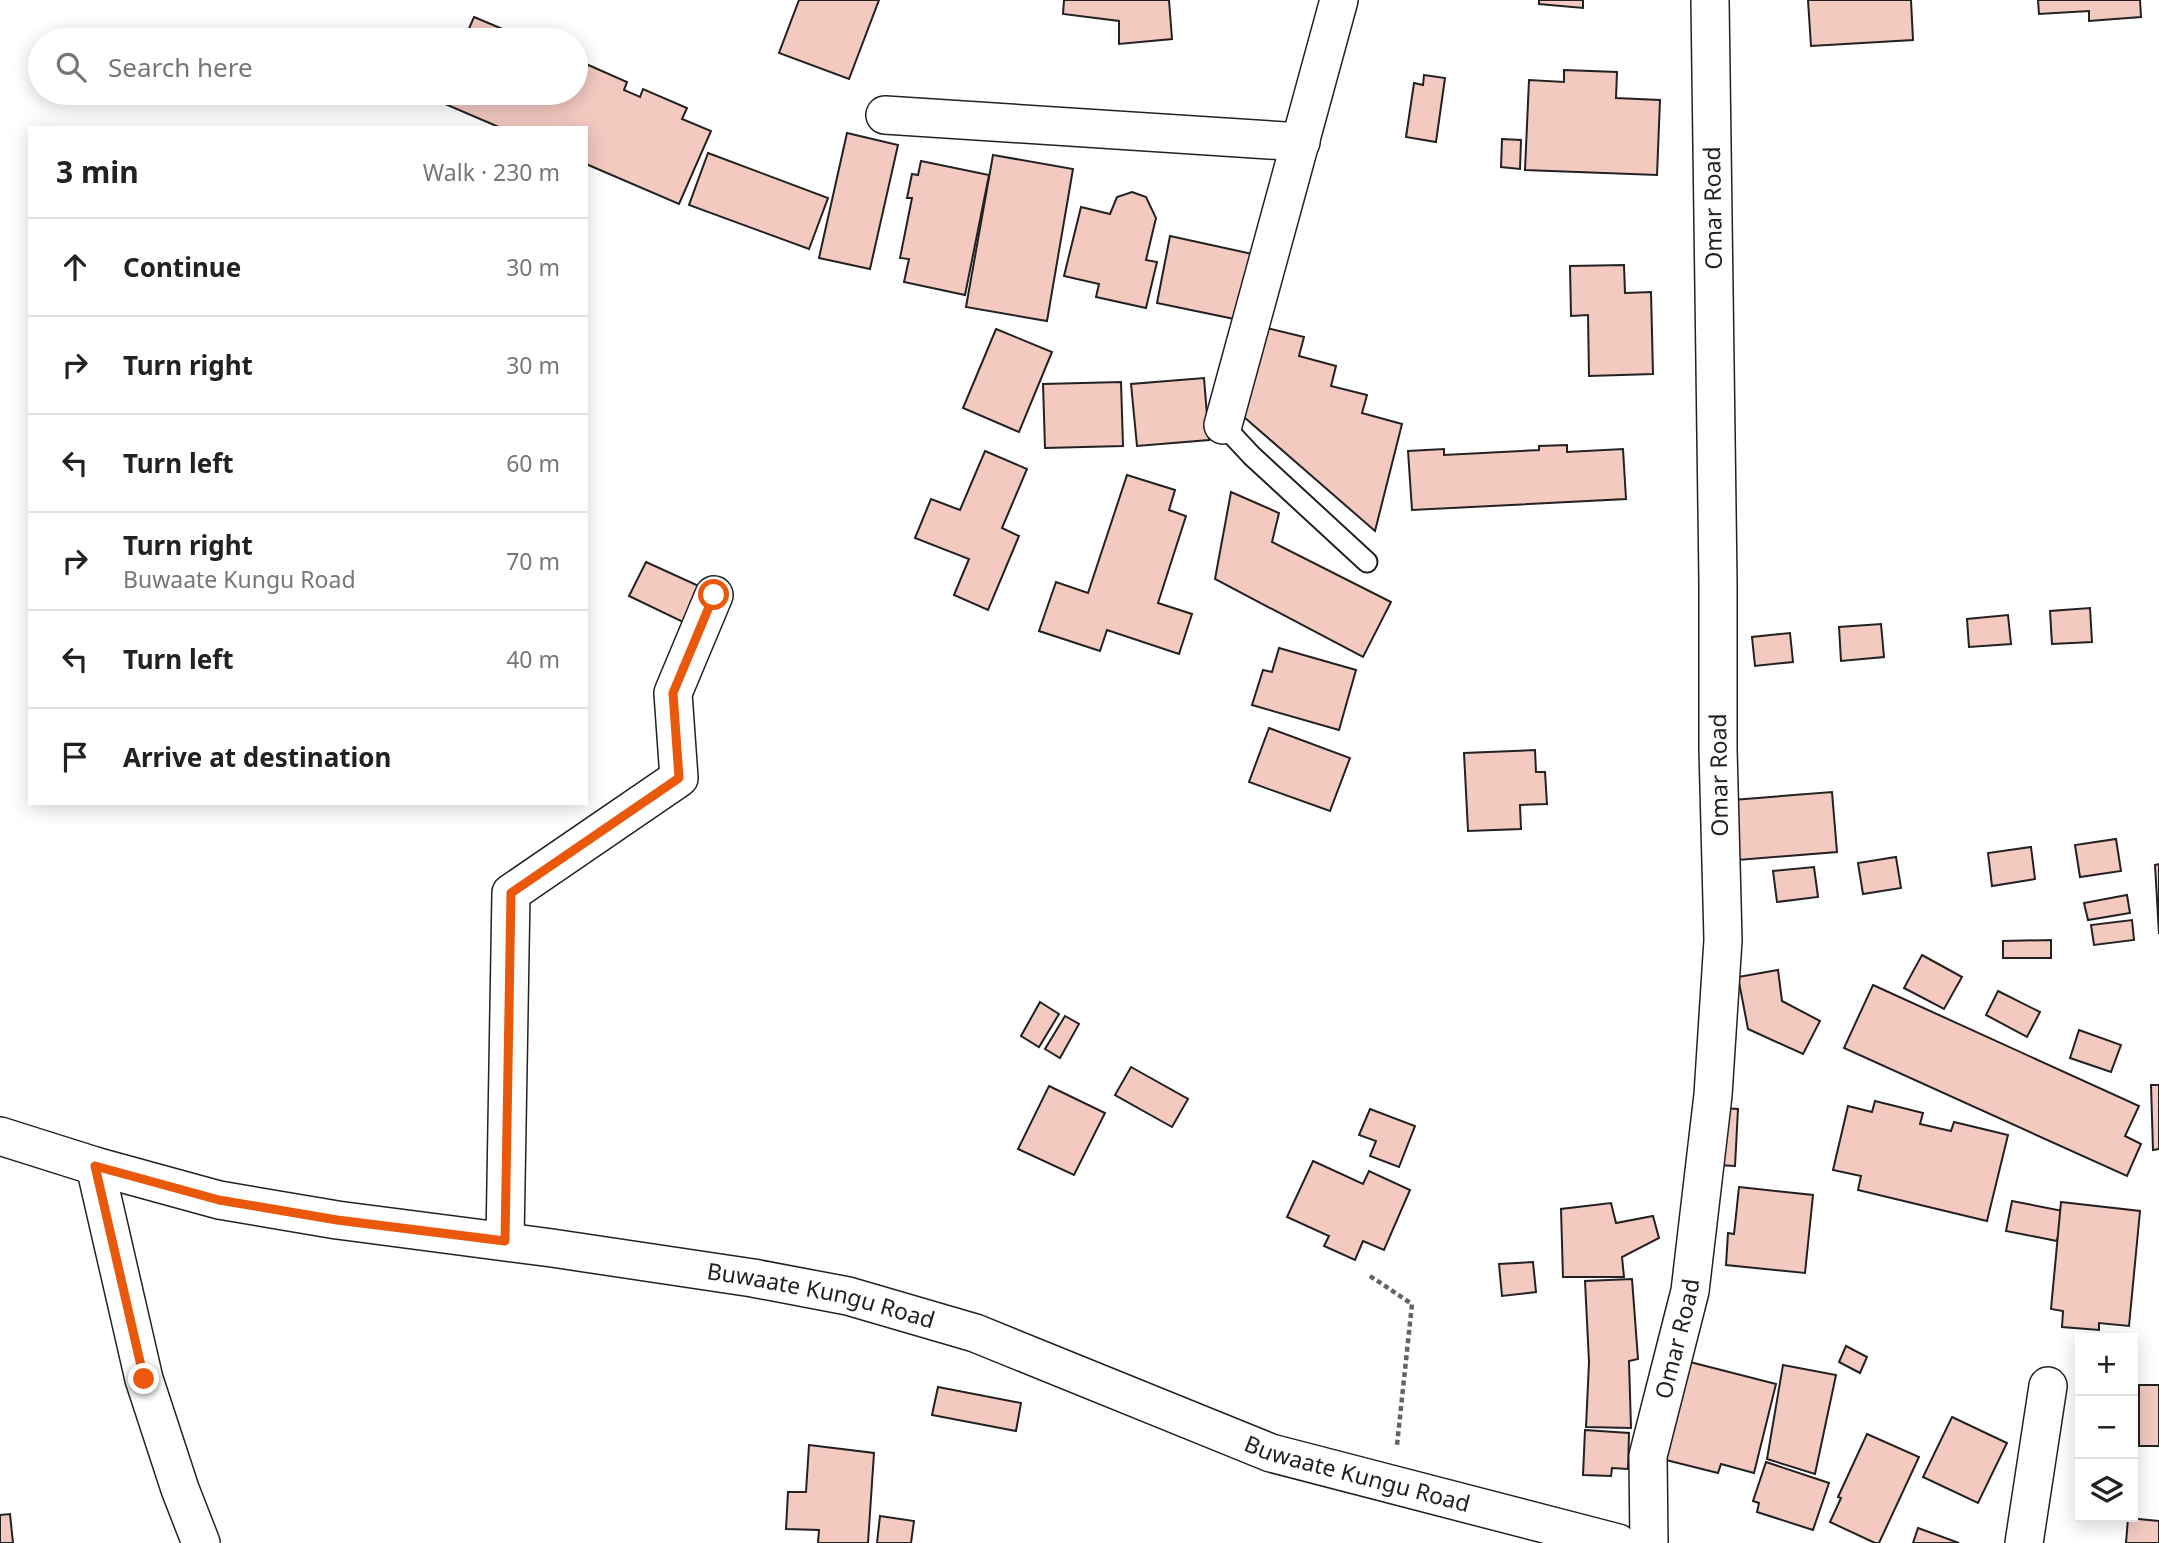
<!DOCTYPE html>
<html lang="en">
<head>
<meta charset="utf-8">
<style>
	body { margin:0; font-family:"Noto Sans",sans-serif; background:#f2f2f2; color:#222 }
	.controls { position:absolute; right:21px; bottom:21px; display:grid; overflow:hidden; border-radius:0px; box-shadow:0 4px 18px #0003 }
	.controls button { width:63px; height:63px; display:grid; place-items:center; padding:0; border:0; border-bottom:2px solid #e0e0e0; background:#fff; color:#222; font:35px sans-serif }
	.stop { position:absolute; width:21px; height:21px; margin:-16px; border:5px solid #ea580c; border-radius:50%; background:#fff }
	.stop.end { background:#ea580c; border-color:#fff; box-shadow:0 2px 7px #0008 }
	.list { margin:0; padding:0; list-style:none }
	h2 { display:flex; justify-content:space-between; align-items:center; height:91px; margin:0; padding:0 28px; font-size:30px }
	h2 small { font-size:23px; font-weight:400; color:#767676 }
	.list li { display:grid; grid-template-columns:46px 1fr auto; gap:21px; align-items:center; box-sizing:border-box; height:98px; padding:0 28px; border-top:2px solid #e0e0e0 }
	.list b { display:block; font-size:26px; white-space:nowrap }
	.list p { margin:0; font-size:23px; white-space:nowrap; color:#767676 }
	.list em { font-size:23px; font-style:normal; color:#767676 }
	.icon { flex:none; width:38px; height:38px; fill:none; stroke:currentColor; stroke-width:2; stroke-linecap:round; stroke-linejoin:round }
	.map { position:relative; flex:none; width:2159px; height:1543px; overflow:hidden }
	.search { position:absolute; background:#fff; box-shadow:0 4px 18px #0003; left:28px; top:28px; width:560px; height:77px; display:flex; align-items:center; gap:18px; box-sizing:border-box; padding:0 24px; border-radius:38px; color:#767676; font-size:26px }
	.panel { position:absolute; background:#fff; box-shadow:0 4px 18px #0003; left:28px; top:126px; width:560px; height:679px; border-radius:0px }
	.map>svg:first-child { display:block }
</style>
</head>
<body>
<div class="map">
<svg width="2159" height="1543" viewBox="0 0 2159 1543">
	<rect width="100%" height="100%" fill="#fff"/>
	<!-- building -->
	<g fill="#f3c9c0" stroke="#222" stroke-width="2">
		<polygon points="799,0 879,0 849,79 779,53"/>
		<polygon points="1064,0 1169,0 1172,39 1119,44 1119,21 1063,14"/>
		<polygon points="1539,0 1583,0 1583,8 1539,4"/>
		<polygon points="1808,0 1911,0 1913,40 1811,46"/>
		<polygon points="2038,0 2140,0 2141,17 2089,21 2089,11 2039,14"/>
		<polygon points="474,17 529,40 464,40"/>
		<polygon points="586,64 627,82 624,90 640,97 643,89 687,108 682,119 711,131 679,204 586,164 586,128 501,128 438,101 441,93 576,93 576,65 584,69"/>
		<polygon points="1564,70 1617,72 1616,98 1660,100 1657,175 1525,170 1529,80 1564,82"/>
		<polygon points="1424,75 1445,78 1436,142 1406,137 1414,83 1423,85"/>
		<polygon points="847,133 898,145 870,269 819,258"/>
		<polygon points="1502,139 1521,140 1520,169 1501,167"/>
		<polygon points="708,153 828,198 809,249 689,205"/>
		<polygon points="993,155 1073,169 1047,321 966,307"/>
		<polygon points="921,161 989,175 965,295 904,282 909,259 900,258 912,198 907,198 912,174 918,175"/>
		<polygon points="1132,192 1146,197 1156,218 1146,260 1157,262 1146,308 1096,297 1099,284 1064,276 1081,207 1110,214 1117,197"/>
		<polygon points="1170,236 1257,255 1244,321 1157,303"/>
		<polygon points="1624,265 1625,293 1651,292 1653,374 1589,376 1588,315 1571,316 1570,266"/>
		<polygon points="1259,326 1304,337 1299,356 1336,366 1331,386 1367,395 1362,413 1402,424 1375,531 1237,411"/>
		<polygon points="996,329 1052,352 1019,432 963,408"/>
		<polygon points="1204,378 1209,440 1137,446 1131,384"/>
		<polygon points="1121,382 1123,446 1045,448 1043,384"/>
		<polygon points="1567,445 1567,452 1623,449 1626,499 1412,510 1408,451 1444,449 1444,455 1539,450 1539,446"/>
		<polygon points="985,451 1027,469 1002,528 1019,536 988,610 954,595 969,559 915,538 931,499 960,510"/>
		<polygon points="1127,475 1175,490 1169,510 1186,516 1158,603 1192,614 1179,654 1107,630 1100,651 1039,631 1056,582 1088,593"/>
		<polygon points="1231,492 1279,513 1272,542 1391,602 1363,657 1215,579"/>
		<polygon points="646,562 701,587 685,623 629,596"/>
		<polygon points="2090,608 2092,642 2052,644 2050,611"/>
		<polygon points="2008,615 2011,644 1969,647 1967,619"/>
		<polygon points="1881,624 1884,657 1841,661 1839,627"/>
		<polygon points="1790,633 1793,662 1755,666 1752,637"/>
		<polygon points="1279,648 1356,670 1339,730 1252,705 1263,670 1272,672"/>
		<polygon points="1269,728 1350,758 1330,811 1249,782"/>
		<polygon points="1535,750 1536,772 1545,772 1547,804 1520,805 1521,829 1468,831 1464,753"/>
		<polygon points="1832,792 1837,852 1738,860 1733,800"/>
		<polygon points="2116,839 2121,871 2080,877 2075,845"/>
		<polygon points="2031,847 2035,879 1992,886 1988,853"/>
		<polygon points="1896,857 1901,888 1863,894 1858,863"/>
		<polygon points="2159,864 2159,934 2155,865"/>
		<polygon points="1814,867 1818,897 1777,902 1773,871"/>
		<polygon points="2127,895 2130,913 2088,920 2084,903"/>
		<polygon points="2132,920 2134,940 2094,945 2091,925"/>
		<polygon points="2051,940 2051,958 2003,958 2003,941"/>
		<polygon points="1922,955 1962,977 1944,1009 1904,988"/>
		<polygon points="1778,970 1782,1001 1820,1021 1803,1054 1748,1029 1738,977"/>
		<polygon points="1873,985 2139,1106 2125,1136 2141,1144 2127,1176 1844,1048"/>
		<polygon points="1998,991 2040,1012 2027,1037 1986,1015"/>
		<polygon points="1040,1002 1059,1014 1039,1047 1021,1036"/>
		<polygon points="1065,1016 1079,1024 1060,1058 1045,1049"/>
		<polygon points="2079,1030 2121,1045 2111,1072 2070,1058"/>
		<polygon points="1131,1067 1188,1099 1172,1127 1115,1095"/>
		<polygon points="2151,1085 2159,1085 2159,1149 2153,1150"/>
		<polygon points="1049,1086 1105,1113 1074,1175 1018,1149"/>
		<polygon points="1875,1101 1923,1113 1920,1124 1951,1131 1954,1122 2008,1135 1987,1221 1858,1190 1861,1176 1833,1170 1848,1106 1872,1112"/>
		<polygon points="1721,1108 1738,1109 1735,1166 1718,1165"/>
		<polygon points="1370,1109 1415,1126 1399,1167 1370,1156 1376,1141 1359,1135"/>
		<polygon points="1313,1161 1363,1184 1369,1171 1410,1190 1384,1250 1363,1241 1355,1260 1324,1246 1329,1236 1287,1217"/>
		<polygon points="1739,1187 1813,1195 1805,1273 1726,1265 1728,1233 1734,1234"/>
		<polygon points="2012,1201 2063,1211 2057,1241 2006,1231"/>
		<polygon points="2061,1202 2140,1211 2129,1326 2099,1323 2099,1330 2062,1327 2063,1311 2051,1309"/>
		<polygon points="1611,1203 1616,1223 1653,1216 1659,1238 1622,1257 1624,1277 1563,1277 1561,1209"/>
		<polygon points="1533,1262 1536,1292 1502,1296 1499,1264"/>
		<polygon points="1632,1279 1638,1359 1629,1361 1631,1428 1586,1427 1589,1362 1585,1281"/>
		<polygon points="1846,1346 1867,1357 1860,1373 1839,1362"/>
		<polygon points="1690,1362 1776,1384 1754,1473 1721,1464 1718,1473 1666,1460"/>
		<polygon points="1783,1365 1836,1375 1815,1474 1767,1459"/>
		<rect x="2139" y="1385" width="20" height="61"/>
		<polygon points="938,1387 1021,1403 1016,1431 932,1415"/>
		<polygon points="1952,1417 2007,1443 1978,1503 1923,1477"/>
		<polygon points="1585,1430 1629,1433 1628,1469 1612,1468 1611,1476 1583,1475"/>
		<polygon points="1867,1434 1919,1457 1879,1543 1875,1543 1830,1522 1841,1498 1838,1497"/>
		<polygon points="809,1445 874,1453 868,1543 818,1543 819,1530 786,1529 788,1492 806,1492"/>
		<polygon points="1766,1462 1829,1483 1813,1530 1757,1512 1759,1503 1753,1501"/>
		<polygon points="10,1514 13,1543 0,1543 0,1515"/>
		<polygon points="880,1516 914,1521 911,1543 877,1543"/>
		<polygon points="2128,1518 2159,1521 2159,1543 2126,1543"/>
		<polygon points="1918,1528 1959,1543 1913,1543"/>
	</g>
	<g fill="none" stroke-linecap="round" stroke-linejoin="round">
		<!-- service casing -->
		<g stroke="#222" stroke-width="23">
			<polyline id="service" points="1223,425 1252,456 1367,562"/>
		</g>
		<!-- minor casing -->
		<g stroke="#222" stroke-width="40">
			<g id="minor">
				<polyline points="885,115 1301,142"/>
				<polyline points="1223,425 1339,0"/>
				<path id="s1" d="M0 1136 95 1166 219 1200 337 1220 552 1248 753 1278 848 1296 975 1333 1271 1453 1618 1543"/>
				<polyline points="95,1166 144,1379 180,1489 201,1543"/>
				<polyline points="505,1241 511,893 679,778 673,693 714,595"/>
				<path id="s2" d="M1649 1543 1648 1456 1690 1291 1713 1095 1723 940 1718 749V582L1710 0"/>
				<polyline points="2024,1543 2048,1386"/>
			</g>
		</g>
		<!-- path -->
		<polyline stroke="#646464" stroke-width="4.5" stroke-dasharray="5 3.5" stroke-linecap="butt" points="1370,1276 1412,1304 1397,1445"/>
		<!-- service -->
		<use href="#service" stroke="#fff" stroke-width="19"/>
		<!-- minor -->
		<use href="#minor" stroke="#fff" stroke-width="37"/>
	</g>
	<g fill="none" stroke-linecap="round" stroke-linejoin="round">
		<!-- route -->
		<polyline stroke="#ea580c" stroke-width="9" points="144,1379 95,1166 219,1200 337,1220 505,1241 511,893 679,778 673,693 714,595"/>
	</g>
	<g text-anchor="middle" stroke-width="5" stroke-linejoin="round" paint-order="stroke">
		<!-- street labels -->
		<g font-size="23" fill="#222" stroke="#fff">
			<text transform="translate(1713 208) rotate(-91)" y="8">Omar Road</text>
			<text transform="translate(1719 775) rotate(-91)" y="8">Omar Road</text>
			<text dy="8" stroke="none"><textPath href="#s1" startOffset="838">Buwaate Kungu Road</textPath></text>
			<text dy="8" stroke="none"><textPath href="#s2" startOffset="208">Omar Road</textPath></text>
			<text dy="8" stroke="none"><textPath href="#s1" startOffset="1405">Buwaate Kungu Road</textPath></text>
		</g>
	</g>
</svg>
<div class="controls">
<button>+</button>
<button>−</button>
<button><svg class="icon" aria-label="layers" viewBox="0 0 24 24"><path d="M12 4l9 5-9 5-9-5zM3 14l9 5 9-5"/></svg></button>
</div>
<div class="stop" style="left:714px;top:595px"></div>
<div class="stop end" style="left:144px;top:1379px"></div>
<div class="search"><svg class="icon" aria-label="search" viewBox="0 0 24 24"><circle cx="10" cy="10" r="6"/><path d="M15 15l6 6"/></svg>Search here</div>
<section class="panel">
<h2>3 min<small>Walk · 230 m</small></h2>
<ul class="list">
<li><svg class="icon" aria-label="ahead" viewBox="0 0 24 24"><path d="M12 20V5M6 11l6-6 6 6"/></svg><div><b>Continue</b></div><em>30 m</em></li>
<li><svg class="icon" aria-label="right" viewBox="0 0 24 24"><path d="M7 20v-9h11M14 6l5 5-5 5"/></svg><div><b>Turn right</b></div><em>30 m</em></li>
<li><svg class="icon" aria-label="left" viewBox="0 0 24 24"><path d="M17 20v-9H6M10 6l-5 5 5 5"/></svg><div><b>Turn left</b></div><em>60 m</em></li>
<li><svg class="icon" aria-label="right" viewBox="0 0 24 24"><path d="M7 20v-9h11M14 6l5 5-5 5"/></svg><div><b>Turn right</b><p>Buwaate Kungu Road</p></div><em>70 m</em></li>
<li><svg class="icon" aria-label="left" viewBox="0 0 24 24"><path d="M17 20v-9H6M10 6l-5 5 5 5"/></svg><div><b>Turn left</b></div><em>40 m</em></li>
<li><svg class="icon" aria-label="arrive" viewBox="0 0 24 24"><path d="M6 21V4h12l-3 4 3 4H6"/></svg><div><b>Arrive at destination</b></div></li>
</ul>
</section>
</div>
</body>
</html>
